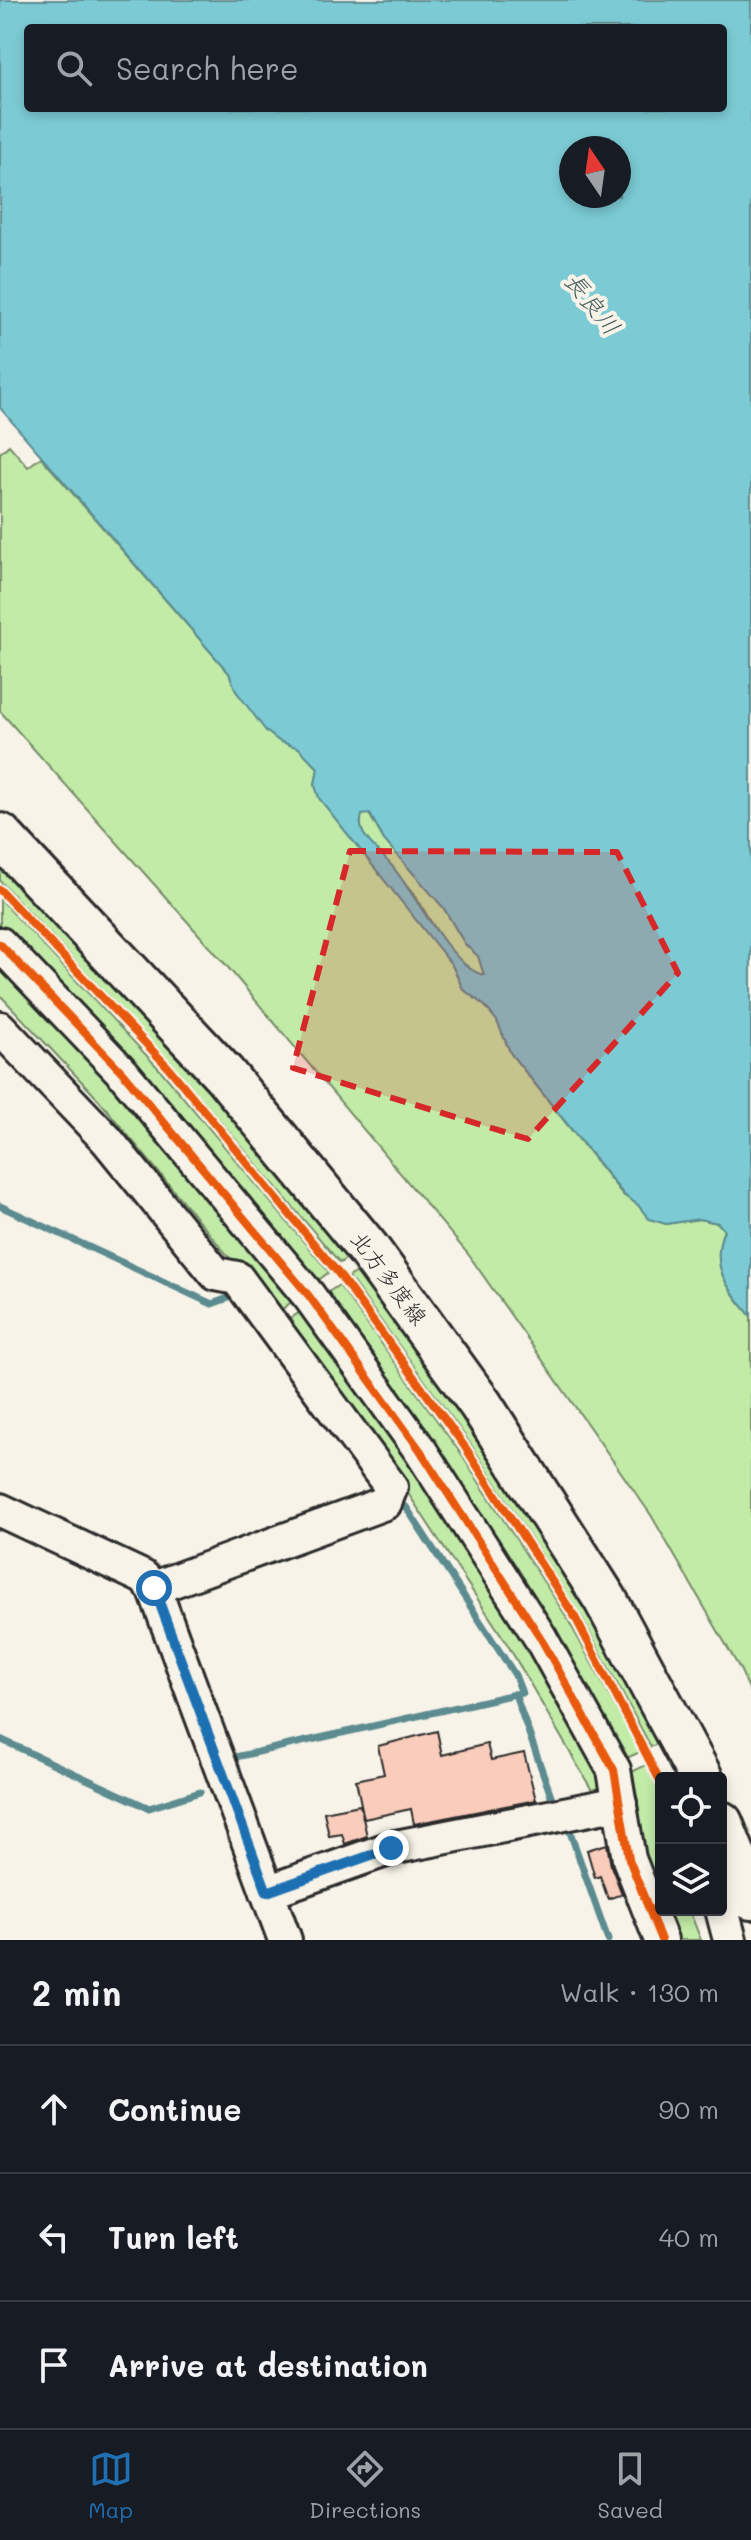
<!DOCTYPE html>
<html lang="en">
<head>
<meta charset="utf-8">
<style>
	body { margin:0; font-family:Mali,"Klee One",sans-serif; background:#20242c; color:#f1f3f6 }
	.controls { position:absolute; right:24px; bottom:24px; display:grid; overflow:hidden; border-radius:8px; box-shadow:0 4px 12px #0003 }
	.controls button { width:72px; height:72px; display:grid; place-items:center; padding:0; border:0; border-bottom:2px solid #363941; background:#171b24; color:#f1f3f6; font:40px sans-serif }
	.compass { position:absolute; left:559px; top:136px; width:72px; height:72px; border-radius:50%; background:#171b24; box-shadow:0 4px 12px #0003; rotate:347deg }
	.stop { position:absolute; width:24px; height:24px; margin:-18px; border:6px solid #1f6fb2; border-radius:50%; background:#fff }
	.stop.end { background:#1f6fb2; border-color:#fff; box-shadow:0 2px 8px #0008 }
	.list { margin:0; padding:0; list-style:none }
	h2 { display:flex; justify-content:space-between; align-items:center; height:104px; margin:0; padding:0 32px; font-size:34px }
	h2 small { font-size:26px; font-weight:400; color:#9ea1a6 }
	.list li { display:grid; grid-template-columns:52px 1fr auto; gap:24px; align-items:center; box-sizing:border-box; height:128px; padding:0 32px; border-top:2px solid #363941 }
	.list b { display:block; font-size:30px; white-space:nowrap }
	.list em { font-size:26px; font-style:normal; color:#9ea1a6 }
	.icon { flex:none; width:44px; height:44px; fill:none; stroke:currentColor; stroke-width:2; stroke-linecap:round; stroke-linejoin:round }
	.map { position:relative; flex:none; width:751px; height:1940px; overflow:hidden }
	.search { position:absolute; background:#171b24; box-shadow:0 4px 12px #0003; left:24px; right:24px; top:24px; height:88px; display:flex; align-items:center; gap:20px; box-sizing:border-box; padding:0 28px; border-radius:8px; color:#9ea1a6; font-size:30px }
	.sheet { height:488px; background:#171b24 }
	nav { display:flex; justify-content:space-around; align-items:center; box-sizing:border-box; height:112px; border-top:2px solid #363941; background:#171b24; font-size:22px; color:#9ea1a6 }
	nav a { display:grid; justify-items:center; gap:4px }
	nav .on { color:#1f6fb2 }
	.map>svg:first-child { display:block }
</style>
</head>
<body>
<div class="map">
<svg width="751" height="1940" viewBox="0 0 751 1940">
	<rect width="100%" height="100%" fill="#f7f3e8"/>
	<filter id="ink" filterUnits="userSpaceOnUse"><feTurbulence type="fractalNoise" baseFrequency=".0125" numOctaves="2"/><feDisplacementMap in="SourceGraphic" scale="16" xChannelSelector="R" yChannelSelector="G"/><feConvolveMatrix kernelMatrix="1 2 1 2 8 2 1 2 1" color-interpolation-filters="sRGB"/></filter>
	<g filter="url(#ink)">
		<!-- green -->
		<g fill="#c1eba7" stroke="#768b69" stroke-width="2">
			<path d="M9 445 28 467 41 457 229 673 236 691 279 741 299 748 318 768 315 785 319 798 452 965 463 989 485 1006 497 1021 511 1054 623 1195 638 1205 649 1219 666 1224 699 1219 718 1223 724 1230C709 1267 728 1289 751 1316V1693L740 1669 651 1515 468 1254 226 965 0 711V453Z"/>
			<path d="M362 814H369L384 840 443 907 465 944 478 956 484 975C453 969 432 920 415 896 399 875 377 856 363 833 360 826 360 821 362 814Z"/>
			<polygon points="0,857 181,1049 353,1253 340,1263 171,1063 0,881"/>
			<polygon points="0,899 163,1073 329,1272 310,1287 0,933"/>
			<polygon points="0,954 299,1296 276,1314 98,1099 0,995"/>
			<polygon points="364,1267 481,1428 667,1739 651,1747 582,1618 470,1443 349,1277"/>
			<polygon points="339,1285 459,1451 566,1616 640,1752 618,1762 319,1298"/>
			<polygon points="307,1307 414,1455 609,1779 597,1799 506,1642 388,1463 283,1324"/>
			<polygon points="646,1765 660,1793 661,1910 689,1910 701,1940 672,1940 639,1854 625,1775"/>
		</g>
		<!-- water -->
		<path fill="#7bcbd4" stroke="#5b8b90" stroke-width="2" fill-rule="evenodd" d="M0 0H751V1316C728 1288 709 1267 724 1230L718 1223 699 1219 666 1224 649 1219 638 1205 624 1195 511 1054 497 1021 485 1006 463 989 452 965 319 798 315 785 318 768 299 748 279 741 266 731 236 691 229 673 0 408ZM28 28H723V108H28ZM571 148H619V196H571ZM370 814 384 840 443 907 465 944 478 956 484 975C453 970 414 892 392 866 383 855 371 846 363 833 360 826 360 822 362 815Z"/>
		<g fill="none" stroke-linecap="round" stroke-linejoin="round">
			<!-- stream -->
			<g stroke="#5b8b90" stroke-width="7">
				<polyline points="0,1206 212,1304 231,1297"/>
				<polyline points="406,1507 515,1675 522,1693 515,1694 555,1807"/>
				<polyline points="0,1739 149,1808 200,1792"/>
				<polyline points="231,1758 515,1694"/>
				<polyline points="569,1829 608,1940"/>
			</g>
		</g>
		<!-- building -->
		<g fill="#f9ccbb" stroke="#2b2b2b" stroke-width="2">
			<polygon points="437,1731 442,1755 487,1744 491,1760 524,1753 536,1800 414,1824 411,1809 364,1819 356,1780 384,1774 378,1746"/>
			<polygon points="360,1805 367,1836 345,1844 342,1834 329,1836 324,1812"/>
			<polygon points="607,1844 611,1866 622,1894 608,1899 600,1876 595,1878 587,1850"/>
		</g>
		<g fill="none" stroke-linecap="round" stroke-linejoin="round">
			<!-- minor casing -->
			<g stroke="#2b2b2b" stroke-width="38">
				<g id="minor">
					<polyline points="0,944 123,1073 309,1296 420,1450 540,1637 614,1770 629,1859 661,1940"/>
					<polyline points="0,1028 107,1140 216,1274 237,1278 391,1487 385,1503 154,1588"/>
					<polyline points="0,1510 143,1577 154,1588 285,1940"/>
					<polyline points="267,1892 391,1848 620,1803"/>
					<polyline points="721,1906 730,1940"/>
				</g>
			</g>
			<!-- major casing -->
			<g stroke="#2b2b2b" stroke-width="48">
				<g id="major">
					<polyline points="0,835 224,1074 368,1249 481,1405 605,1599 701,1778"/>
					<polyline points="721,1823 751,1898"/>
				</g>
			</g>
			<!-- path -->
			<polyline stroke="#2b2b2b" stroke-width="4" stroke-dasharray="2 6" stroke-linecap="butt" points="0,890 168,1067 338,1273 465,1447 575,1617 661,1783"/>
			<!-- minor -->
			<use href="#minor" stroke="#f7f3e8" stroke-width="32"/>
			<!-- major -->
			<use href="#major" stroke="#f7f3e8" stroke-width="42"/>
			<!-- cycleway casing -->
			<g stroke="#f7f3e8" stroke-width="13">
				<g id="cycleway">
					<polyline points="0,890 168,1067 338,1273 465,1447 575,1617 661,1783"/>
					<polyline points="0,944 123,1073 309,1296 420,1450 540,1637 614,1770 629,1859 661,1940"/>
				</g>
			</g>
			<!-- cycleway -->
			<use href="#cycleway" stroke="#e8590c" stroke-width="8"/>
		</g>
	</g>
	<g fill="none" stroke-linecap="round" stroke-linejoin="round" filter="url(#ink)">
		<!-- route -->
		<polyline stroke="#1f6fb2" stroke-width="10" points="154,1588 267,1892 391,1848"/>
	</g>
	<!-- marked area -->
	<path fill="#d62828" fill-opacity="0.2" stroke="#d62828" stroke-width="6" stroke-dasharray="16 10" stroke-linejoin="round" d="M350 851 617 852 678 973 528 1139 293 1068Z"/>
	<g text-anchor="middle" stroke-width="8" stroke-linejoin="round" paint-order="stroke">
		<!-- street labels -->
		<g font-size="22" fill="#2b2b2b" stroke="#f7f3e8">
			<text transform="translate(389 1278) rotate(53)" y="8">北方多度線</text>
		</g>
		<!-- water labels -->
		<g font-size="24" font-style="italic" fill="#435b5e" stroke="#f7f3e8">
			<text transform="translate(592 304) rotate(51)" y="8">長良川</text>
		</g>
	</g>
</svg>
<div class="controls">
<button><svg class="icon" aria-label="locate" viewBox="0 0 24 24"><circle cx="12" cy="12" r="6"/><path d="M12 2v4M12 18v4M2 12h4M18 12h4"/></svg></button>
<button><svg class="icon" aria-label="layers" viewBox="0 0 24 24"><path d="M12 4l9 5-9 5-9-5zM3 14l9 5 9-5"/></svg></button>
</div>
<svg class="compass" viewBox="-18 -18 36 36"><path d="M0-13l5 13h-10z" fill="#e53935"/><path d="M0 13l5-13h-10z" fill="#9ea1a6"/></svg>
<div class="stop" style="left:154px;top:1588px"></div>
<div class="stop end" style="left:391px;top:1848px"></div>
<div class="search"><svg class="icon" aria-label="search" viewBox="0 0 24 24"><circle cx="10" cy="10" r="6"/><path d="M15 15l6 6"/></svg>Search here</div>
</div>
<section class="sheet">
<h2>2 min<small>Walk · 130 m</small></h2>
<ul class="list">
<li><svg class="icon" aria-label="ahead" viewBox="0 0 24 24"><path d="M12 20V5M6 11l6-6 6 6"/></svg><div><b>Continue</b></div><em>90 m</em></li>
<li><svg class="icon" aria-label="left" viewBox="0 0 24 24"><path d="M17 20v-9H6M10 6l-5 5 5 5"/></svg><div><b>Turn left</b></div><em>40 m</em></li>
<li><svg class="icon" aria-label="arrive" viewBox="0 0 24 24"><path d="M6 21V4h12l-3 4 3 4H6"/></svg><div><b>Arrive at destination</b></div></li>
</ul>
</section>
<nav>
<a class="on"><svg class="icon" aria-label="map" viewBox="0 0 24 24"><path d="M3 6l6-2 6 2 6-2v14l-6 2-6-2-6 2zM9 4v14M15 6v14"/></svg>Map</a>
<a><svg class="icon" aria-label="directions" viewBox="0 0 24 24"><path d="M12 3l9 9-9 9-9-9zM9 14v-3h6M13 9l2 2-2 2"/></svg>Directions</a>
<a><svg class="icon" aria-label="saved" viewBox="0 0 24 24"><path d="M7 4h10v16l-5-4-5 4z"/></svg>Saved</a>
</nav>
</body>
</html>
